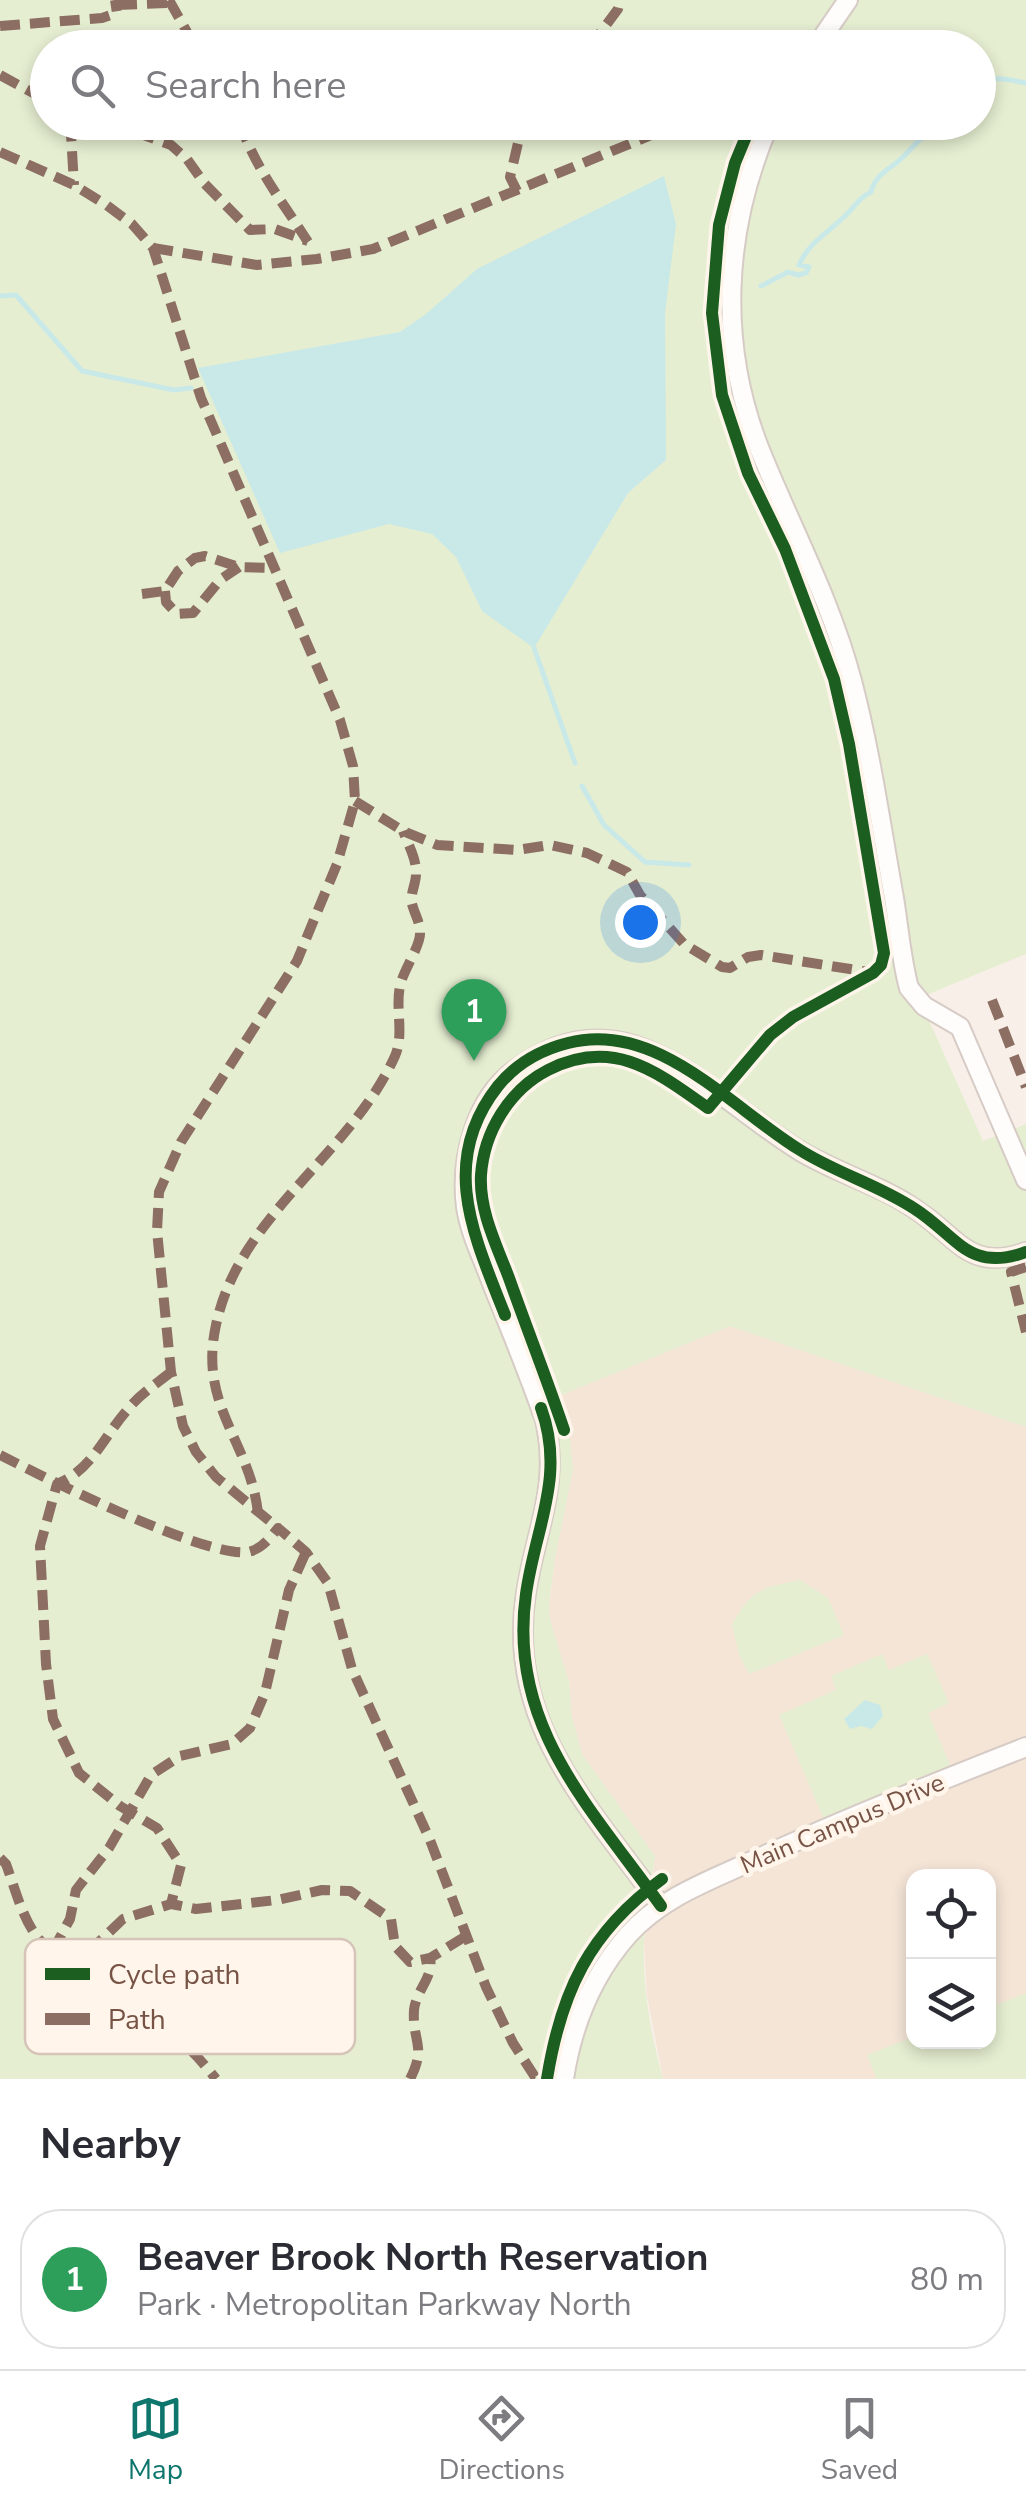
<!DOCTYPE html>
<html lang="en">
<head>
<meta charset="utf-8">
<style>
	body { margin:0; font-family:"Nunito Sans",sans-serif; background:#f7f7f7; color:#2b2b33 }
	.controls { position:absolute; right:30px; bottom:30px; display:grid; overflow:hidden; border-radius:20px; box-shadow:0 5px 15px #0003 }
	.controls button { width:90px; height:90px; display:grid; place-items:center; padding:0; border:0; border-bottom:2px solid #e1e1e2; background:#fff; color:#2b2b33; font:50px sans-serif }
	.you { position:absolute; left:640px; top:922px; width:35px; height:35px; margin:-25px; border:8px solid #fff; border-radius:50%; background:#1a73e8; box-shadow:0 0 0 15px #1a73e833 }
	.badge { display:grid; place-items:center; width:65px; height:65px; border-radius:50%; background:#0f766e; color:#fff; font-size:32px; font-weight:700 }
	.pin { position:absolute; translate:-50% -82px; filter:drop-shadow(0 2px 5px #0008) }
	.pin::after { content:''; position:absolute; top:52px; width:35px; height:30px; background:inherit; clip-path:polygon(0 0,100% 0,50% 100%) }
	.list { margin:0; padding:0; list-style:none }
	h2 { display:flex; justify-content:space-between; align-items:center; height:130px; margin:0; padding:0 40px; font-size:42px }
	h2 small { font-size:32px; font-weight:400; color:#7c7c81 }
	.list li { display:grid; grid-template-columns:65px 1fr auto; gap:30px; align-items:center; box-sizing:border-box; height:140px; margin:0 20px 20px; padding:0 20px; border:2px solid #e1e1e2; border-radius:40px }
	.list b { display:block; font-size:38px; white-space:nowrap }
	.list p { margin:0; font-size:32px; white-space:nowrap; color:#7c7c81 }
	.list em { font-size:32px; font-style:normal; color:#7c7c81 }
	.icon { flex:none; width:55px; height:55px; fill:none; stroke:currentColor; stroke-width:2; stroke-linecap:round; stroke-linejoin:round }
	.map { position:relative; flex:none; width:1026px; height:2079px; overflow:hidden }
	.search { position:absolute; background:#fff; box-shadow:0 5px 15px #0003; left:30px; right:30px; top:30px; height:110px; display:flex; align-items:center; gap:25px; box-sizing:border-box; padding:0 35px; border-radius:55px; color:#7c7c81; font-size:38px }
	.sheet { height:290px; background:#fff }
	nav { display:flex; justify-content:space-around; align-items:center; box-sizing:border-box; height:140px; border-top:2px solid #e1e1e2; background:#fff; font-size:28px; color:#7c7c81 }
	nav a { display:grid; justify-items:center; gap:5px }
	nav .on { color:#0f766e }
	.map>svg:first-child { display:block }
</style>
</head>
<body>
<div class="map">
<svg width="1026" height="2079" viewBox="0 0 1026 2079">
	<rect width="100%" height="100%" fill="#f8f0e8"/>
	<!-- residential -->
	<path fill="#f4e5d7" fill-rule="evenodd" d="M730 1326 1026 1427V2079H663L647 1996 645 1964 644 1941 655 1856 582 1754 572 1717 569 1682 550 1620 549 1605 555 1558 573 1469 559 1396ZM914 1876H988V2042H914Z"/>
	<!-- green -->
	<g fill="#e5eed1" fill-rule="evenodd">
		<path d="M0 0H1026V954L919 998 983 1141 1026 1124V1427L730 1326 559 1396 569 1428 573 1469 555 1558 549 1604 550 1620 569 1682 572 1717 582 1754 655 1856C651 1884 646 1912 644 1941 642 1986 651 2035 663 2079H0ZM48 48H978V122H48Z"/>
		<path d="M800 1580 828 1598 844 1635 749 1674 740 1657 732 1625C751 1589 762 1588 800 1580Z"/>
		<polygon points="882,1654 889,1670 927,1654 949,1703 928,1713 950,1765 824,1819 779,1715 836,1690 831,1676"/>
		<polygon points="1026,1993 1026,2079 877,2079 867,2055 913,2037 914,2042 988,2042 989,2008"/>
	</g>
	<!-- water -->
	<g fill="#c9e9e9">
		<polygon points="664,176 676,224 665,313 666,460 628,493 534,648 482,611 456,557 432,534 389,524 280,553 198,368 400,332 426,314 477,269"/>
		<polygon points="865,1700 880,1705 883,1716 872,1729 861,1726 850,1729 844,1719"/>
	</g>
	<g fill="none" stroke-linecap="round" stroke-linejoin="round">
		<!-- stream -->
		<g stroke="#c9e9e9" stroke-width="5">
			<path d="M978 88C991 73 1009 80 1026 83"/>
			<path d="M761 286 788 272 798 275 806 273 809 267 799 265C809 242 829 232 846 215 856 206 858 198 871 192 875 174 891 169 903 157 914 146 925 133 938 122"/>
			<polyline points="0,296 16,295 82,371 174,390 191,388"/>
			<polyline points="534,648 575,763"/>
			<polyline points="582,786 604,825 645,862 689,865"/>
		</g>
		<!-- street casing -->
		<g stroke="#d6cbc5" stroke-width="22">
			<g id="street">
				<polyline points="815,48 848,0"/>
				<path d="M770 122C723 230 717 345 762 455 793 531 831 601 852 681 871 753 881 826 894 898 899 928 901 959 909 988L924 1006 960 1027 1026 1180"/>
				<path d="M661 1906C591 1808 505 1724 526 1593 536 1528 560 1487 545 1420 529 1375 511 1330 493 1286 484 1261 470 1234 466 1207 460 1159 475 1099 515 1070 627 986 708 1095 800 1151 837 1173 880 1185 915 1209 957 1236 969 1273 1026 1252"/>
				<path d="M564 2079C572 2026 592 1976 628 1935 661 1898 708 1881 752 1861 842 1820 934 1783 1026 1747"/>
			</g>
		</g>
		<!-- street -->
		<use href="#street" stroke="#fefdfc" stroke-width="18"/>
		<!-- quiet -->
		<g stroke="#8d6e63" stroke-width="10" stroke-dasharray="20 10" stroke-linecap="butt">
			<polyline points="169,0 196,48"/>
			<polyline points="117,5 170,3"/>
			<polyline points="0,26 102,18 117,13 115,0"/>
			<polyline points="589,48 618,9 620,0"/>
			<polyline points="0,75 48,101"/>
			<polyline points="67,122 71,134 74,185"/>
			<polyline points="107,122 171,145 187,159 204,183 250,230 275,229 308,241"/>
			<path d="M240 122C253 165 284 204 308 242"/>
			<polyline points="0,152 74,185 105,204 132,224 153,248 201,398 340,720 353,766 355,801 337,864 297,961 181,1142 159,1192 157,1231 171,1372 183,1426 196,1452 216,1477 278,1528"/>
			<polyline points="517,191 510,177 518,143 533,122"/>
			<polyline points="153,248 257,265 317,259 373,249 683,122"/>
			<polyline points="165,591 166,602 177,614 193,613 220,580 239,567"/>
			<polyline points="142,594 165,591 178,571 195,558 205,556 239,567 274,568"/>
			<polyline points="355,801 403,831 437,845 517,850 550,845 587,853 627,872 640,895 684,944 722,967 730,968 748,957 761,955 869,972"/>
			<polyline points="992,1000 1026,1087"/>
			<polyline points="1026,1267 1011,1272 1026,1332"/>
			<path d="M171 1372C156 1384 140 1394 128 1409 104 1436 92 1470 57 1484L40 1546 46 1664 53 1719 79 1773 120 1806 157 1828 181 1865 171 1904"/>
			<path d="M0 1455C43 1477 208 1559 248 1552 262 1549 270 1538 278 1528L306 1552 328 1583 352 1669 430 1840 486 1987 513 2043 535 2077 540 2079"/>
			<path d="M258 1513C250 1441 198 1406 216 1325 239 1214 350 1156 395 1056 405 1033 394 1006 401 982 406 967 415 954 419 940 423 926 415 916 412 904 410 893 416 884 416 874 417 860 408 844 403 831"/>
			<path d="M0 1858 6 1864C21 1905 30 1955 79 1961L123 1919 171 1904 196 1909 277 1900 322 1890 350 1891 391 1919 395 1946 410 1962 430 1958 466 1936"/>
			<polyline points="52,1952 70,1919 76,1890 109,1848 151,1775 180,1756 232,1744 250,1728 265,1693 289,1590 306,1552"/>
			<path d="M79 1961 90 1977 85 2007 92 2027 129 2039C137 2037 145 2031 152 2030 176 2028 203 2063 216 2079"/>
			<path d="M410 2079C427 2046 412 2042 414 2010 416 1990 434 1977 430 1958"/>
		</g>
		<!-- cycleway casing -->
		<g stroke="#fff5ea" stroke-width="19">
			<g id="cycleway">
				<path d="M505 1315C474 1236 438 1162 498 1086 516 1064 540 1050 568 1043 657 1020 730 1107 800 1150 836 1173 879 1185 915 1209 957 1236 969 1273 1026 1252"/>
				<path d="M541 1408C566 1476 535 1528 526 1594 507 1725 591 1808 661 1906"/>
				<path d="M564 1430C547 1379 527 1329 509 1278 497 1246 479 1211 481 1175 484 1132 509 1090 548 1070 613 1037 656 1071 708 1108L770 1035 793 1017 873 973 881 965 884 953 849 744 834 679 785 549 748 473 722 395 712 313 719 225 735 163 752 122"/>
				<path d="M547 2079C561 1992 589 1932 662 1879"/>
			</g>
		</g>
		<!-- cycleway -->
		<use href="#cycleway" stroke="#1b5e20" stroke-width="12"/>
	</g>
	<g text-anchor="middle" stroke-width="9" stroke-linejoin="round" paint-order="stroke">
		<!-- street labels -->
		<g font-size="25" fill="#775346" stroke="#fff5ea">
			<text transform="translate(842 1823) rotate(-23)" y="9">Main Campus Drive</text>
		</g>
	</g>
	<!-- legend -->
	<rect x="25" y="1939" width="330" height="115" rx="15" fill="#fff5ea" stroke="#d6c4b9" stroke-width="2.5"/>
	<rect x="45" y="1968" width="45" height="12" fill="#1b5e20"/>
	<rect x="45" y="2013" width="45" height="12" fill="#8d6e63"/>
	<g font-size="28" fill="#775346">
		<text x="108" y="1984">Cycle path</text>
		<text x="108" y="2029">Path</text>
	</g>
</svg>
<div class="controls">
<button><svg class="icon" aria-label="locate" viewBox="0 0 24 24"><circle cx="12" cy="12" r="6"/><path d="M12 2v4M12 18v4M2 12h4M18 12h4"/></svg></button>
<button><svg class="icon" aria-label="layers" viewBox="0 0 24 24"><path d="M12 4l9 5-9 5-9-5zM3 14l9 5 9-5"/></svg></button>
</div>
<div class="you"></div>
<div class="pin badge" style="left:474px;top:1061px;background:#2e9e5b">1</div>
<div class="search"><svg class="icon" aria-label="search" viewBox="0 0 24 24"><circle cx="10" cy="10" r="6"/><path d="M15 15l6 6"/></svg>Search here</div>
</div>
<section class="sheet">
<h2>Nearby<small></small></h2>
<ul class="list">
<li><span class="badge" style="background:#2e9e5b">1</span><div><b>Beaver Brook North Reservation</b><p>Park · Metropolitan Parkway North</p></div><em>80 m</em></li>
</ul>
</section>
<nav>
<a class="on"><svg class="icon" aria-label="map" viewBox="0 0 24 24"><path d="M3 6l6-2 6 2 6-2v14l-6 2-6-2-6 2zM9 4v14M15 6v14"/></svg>Map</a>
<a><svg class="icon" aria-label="directions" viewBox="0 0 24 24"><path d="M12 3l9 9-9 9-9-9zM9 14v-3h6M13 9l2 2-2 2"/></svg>Directions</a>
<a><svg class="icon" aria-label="saved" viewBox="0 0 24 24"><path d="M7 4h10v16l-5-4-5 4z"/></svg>Saved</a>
</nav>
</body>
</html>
